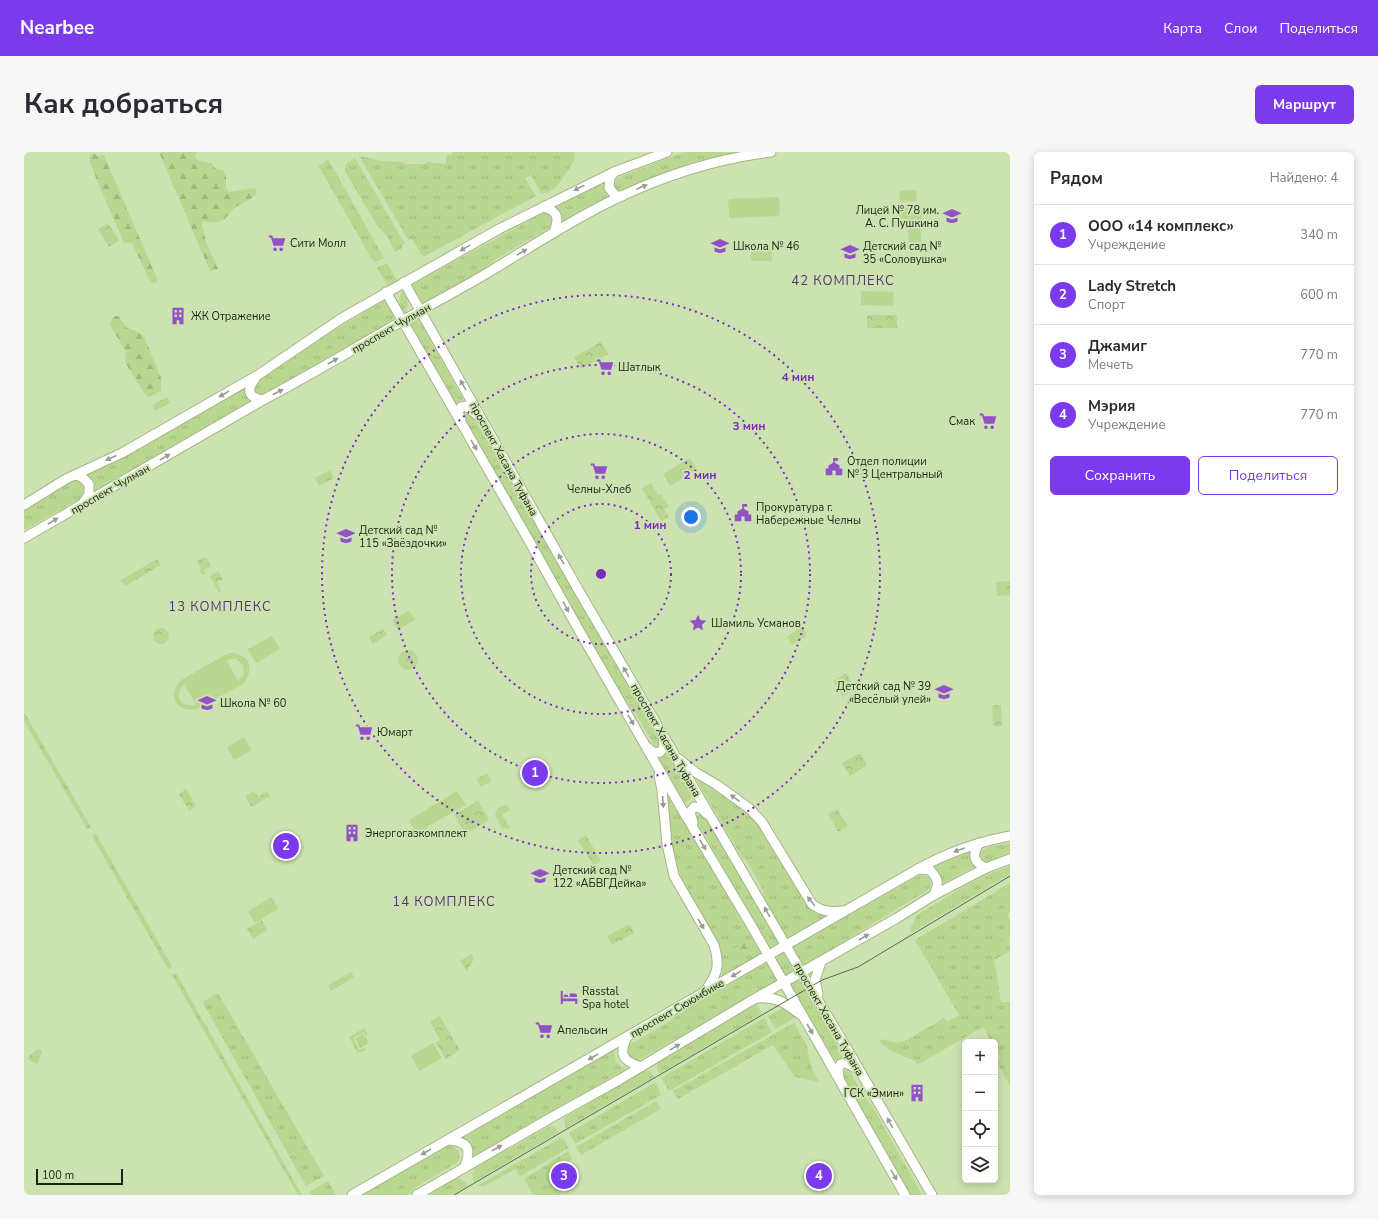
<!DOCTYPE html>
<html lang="ru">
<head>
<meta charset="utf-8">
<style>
	body { margin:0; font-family:"Nunito Sans",sans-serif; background:#f7f7f7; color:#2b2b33 }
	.controls { position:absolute; right:12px; bottom:12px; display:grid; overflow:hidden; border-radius:6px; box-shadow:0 2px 10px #0003 }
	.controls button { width:36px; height:36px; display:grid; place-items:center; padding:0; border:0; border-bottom:1px solid #e1e1e2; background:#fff; color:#2b2b33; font:20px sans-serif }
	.scale { position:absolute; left:12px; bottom:10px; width:87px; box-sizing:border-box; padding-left:4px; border:2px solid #1d2412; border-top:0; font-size:11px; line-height:14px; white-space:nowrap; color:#1d2412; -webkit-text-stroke:3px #cde2b1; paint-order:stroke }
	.you { position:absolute; left:667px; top:365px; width:14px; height:14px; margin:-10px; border:3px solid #fff; border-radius:50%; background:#1a73e8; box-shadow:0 0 0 6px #1a73e833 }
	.badge { display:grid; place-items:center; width:26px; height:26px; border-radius:50%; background:#7c3aed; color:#fff; font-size:13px; font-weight:700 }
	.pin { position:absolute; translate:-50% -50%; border:2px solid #fff; box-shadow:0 1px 4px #0006 }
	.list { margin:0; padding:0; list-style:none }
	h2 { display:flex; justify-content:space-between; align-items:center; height:52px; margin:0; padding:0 16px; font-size:17px }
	h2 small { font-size:13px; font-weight:400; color:#7c7c81 }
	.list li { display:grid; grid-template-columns:26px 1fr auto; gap:12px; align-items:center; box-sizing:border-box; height:60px; padding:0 16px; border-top:1px solid #e1e1e2 }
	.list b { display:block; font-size:15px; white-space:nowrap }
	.list p { margin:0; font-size:13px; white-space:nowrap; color:#7c7c81 }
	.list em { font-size:13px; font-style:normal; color:#7c7c81 }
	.actions { display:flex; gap:8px; padding:12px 16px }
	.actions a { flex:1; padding:9px 0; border:1px solid #7c3aed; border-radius:6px; text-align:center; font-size:14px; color:#7c3aed }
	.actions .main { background:#7c3aed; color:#fff }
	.icon { flex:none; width:22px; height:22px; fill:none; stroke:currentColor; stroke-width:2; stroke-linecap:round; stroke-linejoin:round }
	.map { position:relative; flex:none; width:986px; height:1043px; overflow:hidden; border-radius:6px }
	header { display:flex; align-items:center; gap:24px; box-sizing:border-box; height:56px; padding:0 20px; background:#7c3aed; color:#fff }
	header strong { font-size:19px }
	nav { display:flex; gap:22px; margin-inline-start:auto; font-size:14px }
	.intro { display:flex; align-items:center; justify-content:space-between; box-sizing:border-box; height:96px; padding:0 24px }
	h1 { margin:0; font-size:28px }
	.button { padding:10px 18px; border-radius:6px; background:#7c3aed; color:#fff; font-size:14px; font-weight:700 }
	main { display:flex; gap:24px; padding:0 24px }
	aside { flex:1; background:#fff; border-radius:6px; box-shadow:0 2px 10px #0003 }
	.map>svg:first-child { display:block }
</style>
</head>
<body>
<header>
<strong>Nearbee</strong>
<nav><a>Карта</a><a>Слои</a><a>Поделиться</a></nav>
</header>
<div class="intro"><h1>Как добраться</h1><a class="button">Маршрут</a></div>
<main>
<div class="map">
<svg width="986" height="1043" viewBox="0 0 986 1043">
	<defs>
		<pattern id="grass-tufts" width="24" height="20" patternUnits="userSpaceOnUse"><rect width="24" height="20" fill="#b9d791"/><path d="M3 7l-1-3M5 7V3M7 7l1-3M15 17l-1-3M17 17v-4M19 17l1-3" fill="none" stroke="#9fb87c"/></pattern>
		<pattern id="forest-firs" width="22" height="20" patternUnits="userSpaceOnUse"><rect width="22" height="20" fill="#b9d791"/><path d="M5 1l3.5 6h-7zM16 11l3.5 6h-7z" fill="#9fb87c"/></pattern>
		<pattern id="park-crowns" width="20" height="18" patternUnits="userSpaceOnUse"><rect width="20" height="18" fill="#b9d791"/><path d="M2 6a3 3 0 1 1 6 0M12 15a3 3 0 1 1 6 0" fill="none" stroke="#9fb87c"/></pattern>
	</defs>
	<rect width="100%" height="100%" fill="#cde2b1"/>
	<!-- grass -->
	<g fill="url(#grass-tufts)">
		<path d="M428 0H550L551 7C544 18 531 44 517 41L507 23 501 26 512 44 399 105 388 87 385 89 335 4 359 9 380 10V12H402V10L422 12V4L428 3Z"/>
		<polygon points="660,0 725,0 598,40 594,40 589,35 592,27 596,25"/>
		<path d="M331 6 381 92 378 93V96L371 100 363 84 352 72 321 19C320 11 326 10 331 6Z"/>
		<polygon points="304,7 360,106 350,111 294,13 298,13"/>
		<polygon points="581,29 582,38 588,45 537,72 529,55"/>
		<polygon points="521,60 524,60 529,66 528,73 525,76 474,106 457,119 398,152 387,133"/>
		<polygon points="363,111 374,130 365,136 353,116"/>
		<path d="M379 139C385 146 385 154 380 162 375 154 373 146 379 139Z"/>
		<polygon points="361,148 372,167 242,244 237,245 230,241 230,233 233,230 307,180"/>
		<polygon points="394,166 440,249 437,248 432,251 430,254 385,171"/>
		<path d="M221 234C221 241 223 246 230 250L70 342C72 333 68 329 61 323Z"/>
		<polygon points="442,258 446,260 479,315 637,592 638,594 633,597 611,561 598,545 438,262 439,260"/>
		<polygon points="51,328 56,329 62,336 62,340 57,346 0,378 0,357 24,342"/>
		<polygon points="0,560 67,675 63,677 0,569"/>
		<polygon points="643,598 670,645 661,651 632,602"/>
		<polygon points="672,627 715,654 735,673 783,753 794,762 802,764 763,786 748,761 741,747 739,738 724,711 717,704"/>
		<path d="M644 642 737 802 698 824 699 812 697 798 657 725C646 698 646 671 644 642Z"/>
		<polygon points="482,652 486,658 478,663 487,677 478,676 471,662 473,657"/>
		<polygon points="675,662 682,665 755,791 746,796 673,670 673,664"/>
		<polygon points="70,681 72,682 148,814 147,816 144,817 68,684"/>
		<path d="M986 691V701L962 710 957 708C949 695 977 692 986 691Z"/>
		<polygon points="945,699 950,714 949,715 916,733 908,714"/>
		<polygon points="986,714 986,722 887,781 886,777 893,763 939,735 962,723"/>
		<path d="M897 723 904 725 907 730 905 736 903 739C861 763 821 790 779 814L769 795 894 724Z"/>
		<polygon points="986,731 986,759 983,763 986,768 986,786 985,784 968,793 977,850 986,850 986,934 973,910 976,905 971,896 971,890 967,890 959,875 893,913 891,909 865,898 856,890 858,887 873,891 879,890 920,866 923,870 935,863 891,788"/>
		<polygon points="760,800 770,819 761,824 751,806"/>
		<path d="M742 811 753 829 615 908C608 910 605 905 601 899L605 893 643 871 666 854Z"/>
		<polygon points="152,821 278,1043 274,1043 148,823"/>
		<polygon points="776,827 809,884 818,905 811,909 767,833"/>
		<polygon points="194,841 300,1024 282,1034 179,851 180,849"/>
		<polygon points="732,852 738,862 635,922 633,914 636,908"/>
		<polygon points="762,854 768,859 771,866 751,877 744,864"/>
		<polygon points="740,866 748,880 645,939 637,926"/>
		<polygon points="770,871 782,892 788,917 795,930 771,925 749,893 654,947 649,939"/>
		<polygon points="340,876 344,882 342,884 340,880 329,886 335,898 341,896 342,898 335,901 333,900 325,885"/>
		<path d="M591 897C589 907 594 913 602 917L446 1006 436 987Z"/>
		<polygon points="823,917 825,918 842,947 849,955 898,1043 886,1043 819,924 819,920"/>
		<polygon points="621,918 627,920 630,925 542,976 540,968 543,964"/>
		<polygon points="632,930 637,943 551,992 545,981"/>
		<polygon points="632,949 637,957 557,1003 552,995"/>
		<polygon points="529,974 535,980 450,1030 448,1022 451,1016 524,975"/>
		<polygon points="538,985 545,996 496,1024 492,1017 460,1034 453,1034"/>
		<path d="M424 994C434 994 438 1002 434 1010L397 1032 383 1043H338Z"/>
		<polygon points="544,999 548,1007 524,1022 536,1043 509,1043 500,1027"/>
		<path d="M431 1027C436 1026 441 1029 444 1034L427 1043H403Z"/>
		<polygon points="304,1029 312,1043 288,1043 285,1040"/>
	</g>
	<!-- forest -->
	<g fill="url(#forest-firs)">
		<polygon points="135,0 174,0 172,1 171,6 175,9 187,11 192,17 199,18 202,24 202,37 205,40 231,36 233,41 228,46 210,56 200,68 188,71 180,69 178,72 182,90 194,117 186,119"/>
		<polygon points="70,1 73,4 80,3 134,129 131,131 127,131 108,91 100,91 72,26 65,7 67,2"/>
		<polygon points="91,164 94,164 103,176 112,179 120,184 137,226 137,239 125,245 120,241 101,210 102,200 86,173 87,167"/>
		<polygon points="781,758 791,765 789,768 782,771 778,769 777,766 779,759"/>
		<polygon points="723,788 726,789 728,793 723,802 718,804 713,799 709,798 709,797"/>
	</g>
	<!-- park -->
	<g fill="url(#park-crowns)">
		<polygon points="84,71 95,89 85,95 74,77"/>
		<rect x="843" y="163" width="30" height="13"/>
		<polygon points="577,190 584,202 557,217 550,205"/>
		<polygon points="143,245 146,251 131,259 128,253"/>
		<polygon points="306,318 310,326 295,334 291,326"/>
		<polygon points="627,331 634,343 637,342 645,355 640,357 645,365 637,369 618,336"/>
		<polygon points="182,405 187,414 180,418 182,421 178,423 175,418 177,416 173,409"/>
		<polygon points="133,407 137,413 101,434 97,428"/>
		<polygon points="194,419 199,427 193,430 197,439 195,441 186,424"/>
		<polygon points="986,429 986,443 973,444 972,430"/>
		<circle cx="137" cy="484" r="8"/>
		<polygon points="359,477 363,483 349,492 345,485"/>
		<circle cx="384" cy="508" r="10"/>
		<polygon points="822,521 832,537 819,545 809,529"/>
		<polygon points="968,553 977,553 978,574 969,574"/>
		<polygon points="836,601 843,613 826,624 818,611"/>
		<polygon points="463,621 468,629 457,635 452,627"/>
		<polygon points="162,637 172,654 165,659 155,642"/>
		<polygon points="230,639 234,645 243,639 246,644 228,655 221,644"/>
		<polygon points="454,649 465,668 441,682 430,663"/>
		<polygon points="813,657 824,674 814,680 804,662"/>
		<polygon points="562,683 577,709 569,713 554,688"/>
		<polygon points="238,768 243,778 229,787 223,777"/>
		<polygon points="606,772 610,781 588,793 583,784"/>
		<polygon points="985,784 986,799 970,808 968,792"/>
		<polygon points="447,802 450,807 443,819 436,809"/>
		<polygon points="416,864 436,898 422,907 412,891 416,888 406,870"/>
		<polygon points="339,882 345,891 336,896 331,887"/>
		<polygon points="14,897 18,899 14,912 8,910 3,906"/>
	</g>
	<!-- pitch -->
	<g fill="#b9d791" fill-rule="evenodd">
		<polygon points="892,38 893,49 876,50 875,39"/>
		<polygon points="753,45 755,47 756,61 754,64 707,66 705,65 704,49 706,47"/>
		<rect x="873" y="56" width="25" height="13"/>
		<polygon points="884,74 897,74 897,90 885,91"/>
		<rect x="727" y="98" width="21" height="11"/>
		<polygon points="837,139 870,140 869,154 837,153"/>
		<polygon points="666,306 673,318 646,334 639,322"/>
		<polygon points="385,458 391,468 374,478 368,468"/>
		<polygon points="778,475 783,483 768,493 763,484"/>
		<polygon points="248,484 256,497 232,511 224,497"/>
		<path d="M206 501C227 501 231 520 218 533L173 557C153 561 142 544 157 528L201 503ZM207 507H212L219 513 220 522 214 529 203 509ZM160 532 172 553C156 556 149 544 160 532Z"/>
		<polygon points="220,585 228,598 210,608 203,595"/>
		<polygon points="433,639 442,653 392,681 385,668"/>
		<polygon points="248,745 254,757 231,771 224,759"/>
		<polygon points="327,820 330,825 307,839 304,833"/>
		<polygon points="409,891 418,906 395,919 387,904"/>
	</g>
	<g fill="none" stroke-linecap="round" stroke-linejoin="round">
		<!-- secondary casing -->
		<g stroke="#a2b687" stroke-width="11">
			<g id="secondary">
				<polyline points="590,20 586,26 585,36 592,44 598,44"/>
				<path d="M519 55C535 59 535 67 530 80"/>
				<polyline points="380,130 555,439 786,835 818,888 908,1043"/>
				<polyline points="362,140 500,380 556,480 659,659 727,773 881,1043"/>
				<path d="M232 225C223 237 222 245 239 248"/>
				<polyline points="437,268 434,260 437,255 442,254 453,263"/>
				<polyline points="51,323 58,325 65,332 65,342 59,351"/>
				<polyline points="0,353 42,327 98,301 234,223 318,166 475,77 590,20 643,0"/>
				<path d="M0 386 239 248C286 223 332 196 378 169 407 152 437 137 465 120 505 96 543 71 583 51 635 25 690 7 747 0"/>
				<polyline points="623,595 630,601 636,600 640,596 639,586"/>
				<path d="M655 607 671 620 693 633 726 657 738 670 788 752C798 760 807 760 819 759"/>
				<path d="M635 623 638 638 643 692 650 724 690 793C696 813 694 821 682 838"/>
				<polyline points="669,671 666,660 670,655 677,656 683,662"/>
				<path d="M955 691C948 703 949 710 962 716"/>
				<path d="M894 717 906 718C915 728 915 731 910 743"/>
				<polyline points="794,842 791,828 797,810"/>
				<path d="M733 846C753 844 761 851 776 862"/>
				<path d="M603 885C594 903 599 909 617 915"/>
				<polyline points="815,925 814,916 817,912 822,911 835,918"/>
				<path d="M425 988C445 990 448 997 440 1016"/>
				<path d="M328 1043 894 717C923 701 954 690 986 684"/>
				<polyline points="393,1043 530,964 595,928 725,850 873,766 910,743 962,716 986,707"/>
			</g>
		</g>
		<!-- secondary -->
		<use href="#secondary" stroke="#fff" stroke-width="9"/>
		<!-- tram -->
		<polyline stroke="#5d694c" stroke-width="1" points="430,1043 798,828 834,815 986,724"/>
	</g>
	<!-- one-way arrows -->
	<defs><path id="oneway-solid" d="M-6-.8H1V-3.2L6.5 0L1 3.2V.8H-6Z"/></defs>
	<g fill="#999c94">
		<use href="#oneway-solid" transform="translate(618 35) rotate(-23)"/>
		<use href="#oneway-solid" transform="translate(555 36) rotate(153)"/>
		<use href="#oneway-solid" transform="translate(441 96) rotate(151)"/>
		<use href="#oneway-solid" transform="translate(498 100) rotate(-31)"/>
		<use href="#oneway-solid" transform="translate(309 209) rotate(-30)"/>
		<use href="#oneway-solid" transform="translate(439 233) rotate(-120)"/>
		<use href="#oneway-solid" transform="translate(254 240) rotate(-28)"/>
		<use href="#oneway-solid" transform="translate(200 242) rotate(150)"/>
		<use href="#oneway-solid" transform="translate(450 293) rotate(60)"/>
		<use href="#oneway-solid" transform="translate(141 305) rotate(-30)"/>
		<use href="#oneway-solid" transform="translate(87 306) rotate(155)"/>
		<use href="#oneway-solid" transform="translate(29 369) rotate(-30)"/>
		<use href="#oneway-solid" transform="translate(537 407) rotate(-120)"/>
		<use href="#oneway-solid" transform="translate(542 455) rotate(61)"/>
		<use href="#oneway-solid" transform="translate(602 520) rotate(-120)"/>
		<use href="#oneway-solid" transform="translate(607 568) rotate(60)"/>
		<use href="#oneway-solid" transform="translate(711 646) rotate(-144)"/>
		<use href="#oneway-solid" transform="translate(639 650) rotate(86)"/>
		<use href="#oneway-solid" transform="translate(679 693) rotate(59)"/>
		<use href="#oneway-solid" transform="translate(935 698) rotate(160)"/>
		<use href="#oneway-solid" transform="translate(787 749) rotate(-129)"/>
		<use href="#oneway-solid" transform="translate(743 760) rotate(-120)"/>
		<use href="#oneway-solid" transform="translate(677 772) rotate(59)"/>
		<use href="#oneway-solid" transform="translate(840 785) rotate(-30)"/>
		<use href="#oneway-solid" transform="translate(712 822) rotate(149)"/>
		<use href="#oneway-solid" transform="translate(786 877) rotate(60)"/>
		<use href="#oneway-solid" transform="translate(651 895) rotate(-31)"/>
		<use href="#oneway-solid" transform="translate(569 905) rotate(150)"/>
		<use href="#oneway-solid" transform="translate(866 971) rotate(-120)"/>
		<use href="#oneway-solid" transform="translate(473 996) rotate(-30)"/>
		<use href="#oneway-solid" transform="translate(402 1000) rotate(150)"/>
		<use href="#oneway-solid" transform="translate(870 1023) rotate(60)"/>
	</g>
	<!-- distance rings -->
	<g fill="none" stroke="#7b2cbf" stroke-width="2" stroke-dasharray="2 4">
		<circle cx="577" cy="422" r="70"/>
		<circle cx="577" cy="422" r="140"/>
		<circle cx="577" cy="422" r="209"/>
		<circle cx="577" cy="422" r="279"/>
	</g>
	<!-- icons -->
	<defs>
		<g id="school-bare" transform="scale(1.38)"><path d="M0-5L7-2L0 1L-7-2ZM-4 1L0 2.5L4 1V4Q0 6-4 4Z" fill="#9251c6" stroke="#cde2b1" stroke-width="2.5" paint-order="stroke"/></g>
		<g id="supermarket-bare" transform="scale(1.38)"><path d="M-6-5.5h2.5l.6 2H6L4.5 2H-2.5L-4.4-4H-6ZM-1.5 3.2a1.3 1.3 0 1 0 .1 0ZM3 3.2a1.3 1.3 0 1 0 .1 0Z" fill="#9251c6" stroke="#cde2b1" stroke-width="2.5" paint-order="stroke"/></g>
		<g id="building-bare" transform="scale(1.38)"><path d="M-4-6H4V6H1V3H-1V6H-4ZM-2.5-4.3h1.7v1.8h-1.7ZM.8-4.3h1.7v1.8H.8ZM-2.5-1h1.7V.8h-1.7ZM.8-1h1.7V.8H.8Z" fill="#9251c6" stroke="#cde2b1" stroke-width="2.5" paint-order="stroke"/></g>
		<g id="civic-bare" transform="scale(1.38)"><path d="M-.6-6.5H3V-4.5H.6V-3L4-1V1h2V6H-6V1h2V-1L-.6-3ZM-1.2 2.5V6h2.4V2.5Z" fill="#9251c6" stroke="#cde2b1" stroke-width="2.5" paint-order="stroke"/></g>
		<g id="sight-bare" transform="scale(1.38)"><path d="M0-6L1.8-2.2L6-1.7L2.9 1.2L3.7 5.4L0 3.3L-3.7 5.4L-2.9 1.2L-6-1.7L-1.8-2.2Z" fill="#9251c6" stroke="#cde2b1" stroke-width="2.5" paint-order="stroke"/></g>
		<g id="hotel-bare" transform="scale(1.38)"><path d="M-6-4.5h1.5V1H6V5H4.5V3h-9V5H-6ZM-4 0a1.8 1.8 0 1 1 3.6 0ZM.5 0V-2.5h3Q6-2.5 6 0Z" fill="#9251c6" stroke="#cde2b1" stroke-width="2.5" paint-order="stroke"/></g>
	</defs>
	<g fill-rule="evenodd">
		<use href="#school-bare" x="928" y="64"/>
		<use href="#supermarket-bare" x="253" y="91"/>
		<use href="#school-bare" x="696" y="94"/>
		<use href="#school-bare" x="826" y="100"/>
		<use href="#building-bare" x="154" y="164"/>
		<use href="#supermarket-bare" x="581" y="215"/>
		<use href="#supermarket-bare" x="964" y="269"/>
		<use href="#civic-bare" x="810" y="315"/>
		<use href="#supermarket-bare" x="575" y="319"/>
		<use href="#civic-bare" x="719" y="361"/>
		<use href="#school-bare" x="322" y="384"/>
		<use href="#sight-bare" x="674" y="471"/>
		<use href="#school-bare" x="920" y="540"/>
		<use href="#school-bare" x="183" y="551"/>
		<use href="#supermarket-bare" x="340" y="580"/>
		<use href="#building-bare" x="328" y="681"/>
		<use href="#school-bare" x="516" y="724"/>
		<use href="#hotel-bare" x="545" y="845"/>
		<use href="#supermarket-bare" x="520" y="878"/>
		<use href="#building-bare" x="893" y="941"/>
	</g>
	<g text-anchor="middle" stroke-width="4" stroke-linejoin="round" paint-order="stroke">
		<!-- poi labels -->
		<g font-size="11" fill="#1d2412" stroke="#cde2b1" text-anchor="start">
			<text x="915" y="62" text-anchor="end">Лицей № 78 им.<tspan x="915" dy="13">А. С. Пушкина</tspan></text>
			<text x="266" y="95">Сити Молл</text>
			<text x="709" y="98">Школа № 46</text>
			<text x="839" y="98">Детский сад №<tspan x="839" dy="13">35 «Соловушка»</tspan></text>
			<text x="167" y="168">ЖК Отражение</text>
			<text x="594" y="219">Шатлык</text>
			<text x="951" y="273" text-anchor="end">Смак</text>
			<text x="823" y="313">Отдел полиции<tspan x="823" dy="13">№ 3 Центральный</tspan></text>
			<text x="575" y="341" text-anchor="middle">Челны-Хлеб</text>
			<text x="732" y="359">Прокуратура г.<tspan x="732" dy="13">Набережные Челны</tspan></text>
			<text x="335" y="382">Детский сад №<tspan x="335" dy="13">115 «Звёздочки»</tspan></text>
			<text x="687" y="475">Шамиль Усманов</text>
			<text x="907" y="538" text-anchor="end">Детский сад № 39<tspan x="907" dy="13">«Весёлый улей»</tspan></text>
			<text x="196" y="555">Школа № 60</text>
			<text x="353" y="584">Юмарт</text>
			<text x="341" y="685">Энергогазкомплект</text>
			<text x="529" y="722">Детский сад №<tspan x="529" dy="13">122 «АБВГДейка»</tspan></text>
			<text x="558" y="843">Rasstal<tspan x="558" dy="13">Spa hotel</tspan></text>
			<text x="533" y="882">Апельсин</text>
			<text x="880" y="945" text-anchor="end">ГСК «Эмин»</text>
		</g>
		<!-- street labels -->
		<g font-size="11" fill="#1d2412" stroke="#cde2b1">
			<text transform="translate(367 176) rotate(-30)" y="4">проспект Чулман</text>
			<text transform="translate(480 307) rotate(61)" y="4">проспект Хасана Туфана</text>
			<text transform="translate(86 337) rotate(-30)" y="4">проспект Чулман</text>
			<text transform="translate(642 588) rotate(60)" y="4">проспект Хасана Туфана</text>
			<text transform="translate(653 856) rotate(-30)" y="4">проспект Сююмбике</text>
			<text transform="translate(805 867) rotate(60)" y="4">проспект Хасана Туфана</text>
		</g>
		<!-- quarter labels -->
		<g font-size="13" letter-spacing="1" fill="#553670" stroke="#cde2b1">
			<text x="819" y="133">42 КОМПЛЕКС</text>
			<text x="196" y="459">13 КОМПЛЕКС</text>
			<text x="420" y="754">14 КОМПЛЕКС</text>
		</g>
	</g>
	<circle cx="577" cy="422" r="6" fill="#7b2cbf" stroke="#cde2b1" stroke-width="2"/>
	<g font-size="12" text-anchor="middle" font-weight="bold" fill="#7b2cbf" stroke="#cde2b1" stroke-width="4" stroke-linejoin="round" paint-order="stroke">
		<text x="774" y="229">4 мин</text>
		<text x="725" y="278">3 мин</text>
		<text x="676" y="327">2 мин</text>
		<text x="626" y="377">1 мин</text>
	</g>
</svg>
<div class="controls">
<button>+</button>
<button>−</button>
<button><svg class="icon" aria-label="locate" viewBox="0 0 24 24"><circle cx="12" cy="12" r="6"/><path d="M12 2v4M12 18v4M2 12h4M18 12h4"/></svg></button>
<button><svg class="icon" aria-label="layers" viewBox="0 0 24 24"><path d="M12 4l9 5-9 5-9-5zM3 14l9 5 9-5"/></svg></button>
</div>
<div class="scale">100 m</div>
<div class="you"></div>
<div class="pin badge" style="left:511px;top:621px">1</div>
<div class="pin badge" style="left:262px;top:694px">2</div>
<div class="pin badge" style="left:540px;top:1024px">3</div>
<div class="pin badge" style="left:795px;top:1024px">4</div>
</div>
<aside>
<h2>Рядом<small>Найдено: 4</small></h2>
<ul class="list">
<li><span class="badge">1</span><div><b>ООО «14 комплекс»</b><p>Учреждение</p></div><em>340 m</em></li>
<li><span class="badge">2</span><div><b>Lady Stretch</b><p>Спорт</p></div><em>600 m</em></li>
<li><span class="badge">3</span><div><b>Джамиг</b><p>Мечеть</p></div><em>770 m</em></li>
<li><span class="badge">4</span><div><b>Мэрия</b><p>Учреждение</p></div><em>770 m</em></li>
</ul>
<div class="actions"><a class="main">Сохранить</a><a>Поделиться</a></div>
</aside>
</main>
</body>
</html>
